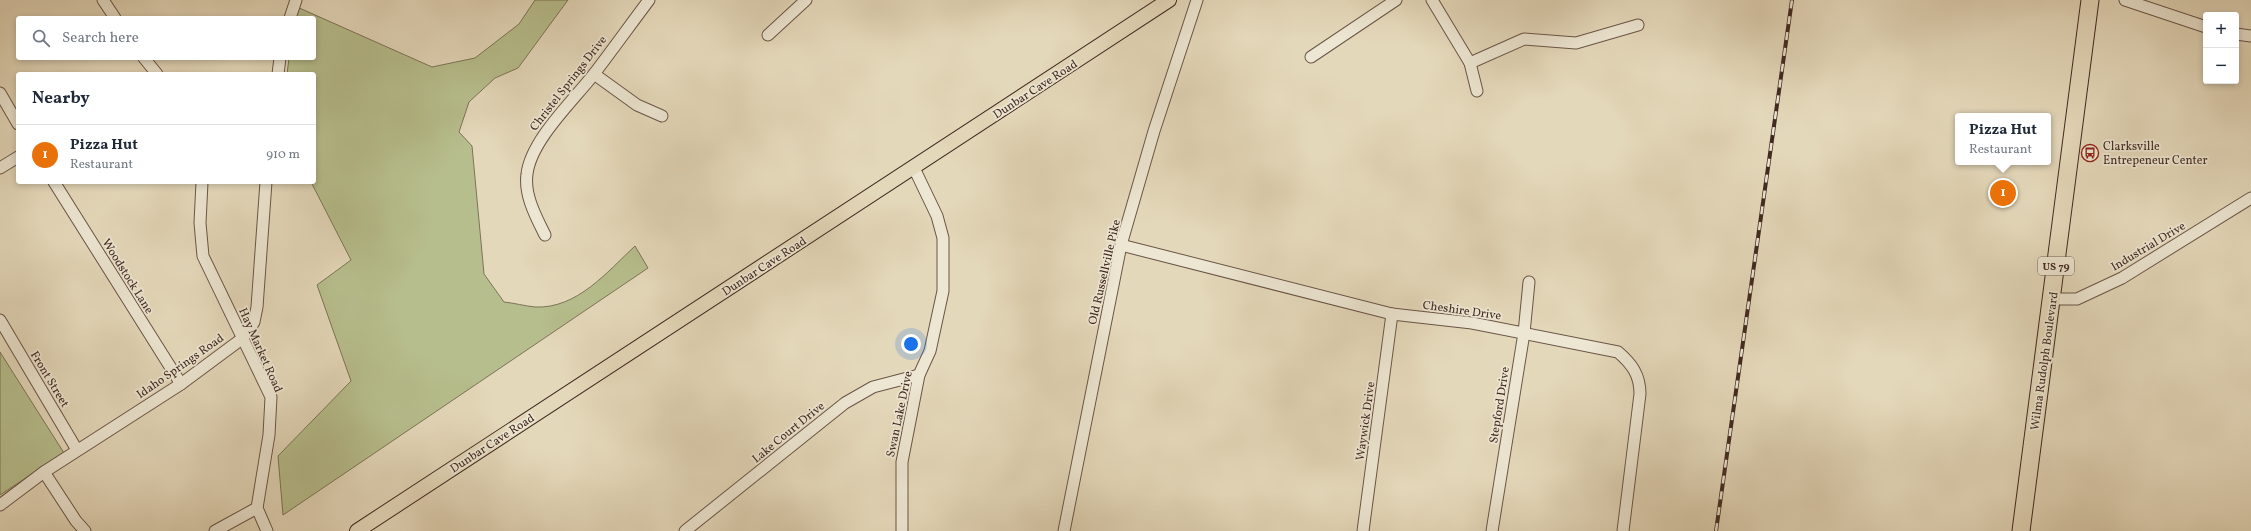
<!DOCTYPE html>
<html lang="en">
<head>
<meta charset="utf-8">
<style>
	body { margin:0; font-family:Vollkorn,serif; background:#f6f6f7; color:#1f2937 }
	.controls { position:absolute; right:12px; top:12px; display:grid; overflow:hidden; border-radius:4px; box-shadow:0 2px 6px #0003 }
	.controls button { width:36px; height:36px; display:grid; place-items:center; padding:0; border:0; border-bottom:1px solid #e0e1e3; background:#fff; color:#1f2937; font:20px sans-serif }
	.you { position:absolute; left:911px; top:344px; width:14px; height:14px; margin:-10px; border:3px solid #fff; border-radius:50%; background:#1a73e8; box-shadow:0 0 0 6px #1a73e833 }
	.badge { display:grid; place-items:center; width:26px; height:26px; border-radius:50%; background:#ea580c; color:#fff; font-size:13px; font-weight:700 }
	.pin { position:absolute; translate:-50% -50%; border:2px solid #fff; box-shadow:0 1px 4px #0006 }
	.popup { position:absolute; left:1955px; top:113px; width:96px; height:52px; box-sizing:border-box; display:grid; place-content:center; border-radius:4px; background:#fff; filter:drop-shadow(0 1px 3px #0005); font-size:13px; white-space:nowrap; color:#747a83 }
	.popup b { font-size:15px; color:#1f2937 }
	.popup::after { content:''; position:absolute; left:50%; top:100%; margin-left:-8px; border:8px solid transparent; border-top-color:#fff }
	.list { margin:0; padding:0; list-style:none }
	h2 { display:flex; justify-content:space-between; align-items:center; height:52px; margin:0; padding:0 16px; font-size:17px }
	h2 small { font-size:13px; font-weight:400; color:#747a83 }
	.list li { display:grid; grid-template-columns:26px 1fr auto; gap:12px; align-items:center; box-sizing:border-box; height:60px; padding:0 16px; border-top:1px solid #e0e1e3 }
	.list b { display:block; font-size:15px; white-space:nowrap }
	.list p { margin:0; font-size:13px; white-space:nowrap; color:#747a83 }
	.list em { font-size:13px; font-style:normal; color:#747a83 }
	.icon { flex:none; width:22px; height:22px; fill:none; stroke:currentColor; stroke-width:2; stroke-linecap:round; stroke-linejoin:round }
	.map { position:relative; flex:none; width:2251px; height:531px; overflow:hidden }
	.search { position:absolute; background:#fff; box-shadow:0 2px 6px #0003; left:16px; top:16px; width:300px; height:44px; display:flex; align-items:center; gap:10px; box-sizing:border-box; padding:0 14px; border-radius:4px; color:#747a83; font-size:15px }
	.panel { position:absolute; background:#fff; box-shadow:0 2px 6px #0003; left:16px; top:72px; width:300px; height:112px; border-radius:4px }
	.map>svg:first-child { display:block }
</style>
</head>
<body>
<div class="map">
<svg width="2251" height="531" viewBox="0 0 2251 531">
	<rect width="100%" height="100%" fill="#e4d8ba"/>
	<filter id="stains"><feTurbulence type="fractalNoise" baseFrequency=".005" numOctaves="4"/><feColorMatrix values="0 0 0 0 .2 0 0 0 0 .09 0 0 0 0 .02 0 0 0 .5 -.17"/></filter>
	<radialGradient id="worn" r=".72"><stop offset=".6" stop-color="#630" stop-opacity="0"/><stop offset="1" stop-color="#630" stop-opacity=".3"/></radialGradient>
	<!-- green -->
	<g fill="#b7be8d" stroke="#7c7457">
		<path d="M535 0H568L518 68 495 78 469 102 459 132 472 146 484 274 504 302C514 303 525 306 535 307 577 309 607 272 635 246L648 268 283 515 278 456 351 381 317 285 351 260 311 182H314V74H287L289 58H314V18H296L297 7 432 67 475 58 519 24Z"/>
		<polygon points="0,352 64,453 0,495"/>
	</g>
	<g fill="none" stroke-linecap="round" stroke-linejoin="round">
		<!-- minor casing -->
		<g stroke="#6a5547" stroke-width="13">
			<g id="minor">
				<polyline points="103,0 115,18"/>
				<polyline points="1432,0 1470,63 1477,91"/>
				<polyline points="2125,0 2206,27"/>
				<polyline points="290,18 296,0"/>
				<polyline points="2236,34 2251,36"/>
				<polyline points="768,35 806,0"/>
				<polyline points="1311,57 1396,0"/>
				<polyline points="144,58 157,74"/>
				<polyline points="1470,63 1524,39 1576,43 1638,25"/>
				<polyline points="278,74 280,58"/>
				<polyline points="594,74 637,105 662,116"/>
				<polyline points="0,93 18,124"/>
				<polyline points="0,168 18,157"/>
				<polyline points="54,182 181,384"/>
				<polyline points="202,182 200,223 203,256 271,397 269,435 257,508 267,531"/>
				<path d="M545 235C536 217 524 195 527 174 531 140 573 101 594 74 613 49 631 24 649 0"/>
				<path d="M1121 245 1392 314 1472 323 1618 352C1632 364 1640 375 1640 394L1623 531"/>
				<polyline points="2052,299 2077,299 2122,278 2251,198"/>
				<polyline points="0,320 77,450"/>
				<polyline points="44,472 76,521 85,531"/>
				<polyline points="0,505 44,472 181,384 243,338 254,322 257,307 266,182"/>
				<polyline points="215,531 257,508"/>
				<polyline points="685,531 845,403 873,387 919,375"/>
				<polyline points="902,531 902,462 919,375 930,351 943,291 943,238 937,216 914,168"/>
				<polyline points="1064,531 1121,245 1154,131 1197,0"/>
				<polyline points="1363,531 1392,314"/>
				<polyline points="1492,531 1524,333 1529,282"/>
			</g>
		</g>
		<!-- major casing -->
		<g stroke="#412921" stroke-width="16">
			<polyline id="major" points="357,531 1169,0"/>
		</g>
		<!-- highway casing -->
		<g stroke="#412921" stroke-width="19">
			<polyline id="highway" points="2021,531 2090,0"/>
		</g>
		<!-- minor -->
		<use href="#minor" stroke="#ede6d2" stroke-width="11"/>
		<!-- major -->
		<use href="#major" stroke="#e4d8ba" stroke-width="14"/>
		<!-- highway -->
		<use href="#highway" stroke="#e4d8ba" stroke-width="17"/>
		<!-- rail casing -->
		<g stroke="#412921" stroke-width="4">
			<polyline id="rail" points="1716,531 1792,0"/>
		</g>
		<!-- rail -->
		<use href="#rail" stroke="#ede6d2" stroke-width="2.5" stroke-dasharray="8" stroke-linecap="butt"/>
	</g>
	<!-- icons -->
	<defs>
		<g id="bus-ring" transform="scale(0.9)"><circle r="9.5" fill="#ede6d2" stroke="#8f2418" stroke-width="1.5"/><path d="M-5-6H5V4H4V6H2V4H-2V6H-4V4H-5ZM-3.5-4V0h7V-4ZM-3.5 1.2v1.5H-2V1.2ZM2 1.2v1.5H3.5V1.2Z" fill="#8f2418"/></g>
	</defs>
	<g fill-rule="evenodd">
		<use href="#bus-ring" x="2090" y="153"/>
	</g>
	<g text-anchor="middle" stroke-width="3.5" stroke-linejoin="round" paint-order="stroke">
		<!-- shield labels -->
		<rect fill="#ede6d2" stroke="#756256" stroke-width="1" x="2038" y="257" width="36" height="18" rx="3"/>
		<g font-size="11" font-weight="bold" fill="#412921">
			<text x="2056" y="270">US 79</text>
		</g>
		<!-- street labels -->
		<g font-size="12" fill="#412921" stroke="#ede6d2">
			<text transform="translate(568 83) rotate(-52)" y="4">Christel Springs Drive</text>
			<text transform="translate(1035 89) rotate(-33)" y="4">Dunbar Cave Road</text>
			<text transform="translate(2148 246) rotate(-31)" y="4">Industrial Drive</text>
			<text transform="translate(764 266) rotate(-33)" y="4">Dunbar Cave Road</text>
			<text transform="translate(1104 272) rotate(-77)" y="4">Old Russellville Pike</text>
			<text transform="translate(128 276) rotate(58)" y="4">Woodstock Lane</text>
			<text transform="translate(1462 310) rotate(8)" y="4">Cheshire Drive</text>
			<text transform="translate(261 350) rotate(66)" y="4">Hay Market Road</text>
			<text transform="translate(2044 361) rotate(-82)" y="4">Wilma Rudolph Boulevard</text>
			<text transform="translate(180 366) rotate(-35)" y="4">Idaho Springs Road</text>
			<text transform="translate(50 379) rotate(59)" y="4">Front Street</text>
			<text transform="translate(1499 405) rotate(-81)" y="4">Stepford Drive</text>
			<text transform="translate(899 414) rotate(-78)" y="4">Swan Lake Drive</text>
			<text transform="translate(1365 421) rotate(-82)" y="4">Waywick Drive</text>
			<text transform="translate(788 432) rotate(-39)" y="4">Lake Court Drive</text>
			<text transform="translate(492 443) rotate(-33)" y="4">Dunbar Cave Road</text>
		</g>
		<!-- poi labels -->
		<g font-size="12" fill="#412921" stroke="#ede6d2" text-anchor="start">
			<text x="2103" y="150">Clarksville<tspan x="2103" dy="14">Entrepeneur Center</tspan></text>
		</g>
	</g>
	<rect width="100%" height="100%" filter="url(#stains)"/>
	<rect width="100%" height="100%" fill="url(#worn)"/>
</svg>
<div class="controls">
<button>+</button>
<button>−</button>
</div>
<div class="you"></div>
<div class="pin badge" style="left:2003px;top:193px;background:#e8710a">1</div>
<div class="popup"><b>Pizza Hut</b>Restaurant</div>
<div class="search"><svg class="icon" aria-label="search" viewBox="0 0 24 24"><circle cx="10" cy="10" r="6"/><path d="M15 15l6 6"/></svg>Search here</div>
<section class="panel">
<h2>Nearby<small></small></h2>
<ul class="list">
<li><span class="badge" style="background:#e8710a">1</span><div><b>Pizza Hut</b><p>Restaurant</p></div><em>910 m</em></li>
</ul>
</section>
</div>
</body>
</html>
